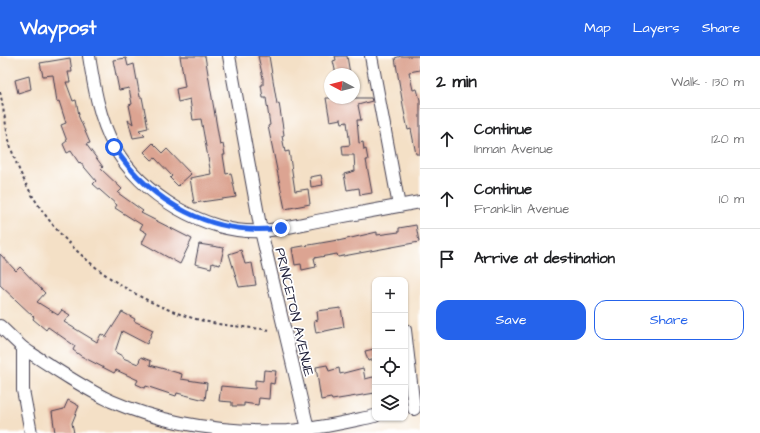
<!DOCTYPE html>
<html lang="en">
<head>
<meta charset="utf-8">
<style>
	body { margin:0; font-family:"Architects Daughter",sans-serif; background:#f6f6f6; color:#202124 }
	.controls { position:absolute; right:12px; bottom:12px; display:grid; overflow:hidden; border-radius:8px; box-shadow:0 1px 3px #0004 }
	.controls button { width:36px; height:36px; display:grid; place-items:center; padding:0; border:0; border-bottom:1px solid #e0e0e0; background:#fff; color:#202124; font:20px sans-serif }
	.compass { position:absolute; left:324px; top:12px; width:36px; height:36px; border-radius:50%; background:#fff; box-shadow:0 1px 3px #0004; rotate:277deg }
	.stop { position:absolute; width:12px; height:12px; margin:-9px; border:3px solid #2563eb; border-radius:50%; background:#fff }
	.stop.end { background:#2563eb; border-color:#fff; box-shadow:0 1px 4px #0008 }
	.list { margin:0; padding:0; list-style:none }
	h2 { display:flex; justify-content:space-between; align-items:center; height:52px; margin:0; padding:0 16px; font-size:17px }
	h2 small { font-size:13px; font-weight:400; color:#757577 }
	.list li { display:grid; grid-template-columns:26px 1fr auto; gap:12px; align-items:center; box-sizing:border-box; height:60px; padding:0 16px; border-top:1px solid #e0e0e0 }
	.list b { display:block; font-size:15px; white-space:nowrap }
	.list p { margin:0; font-size:13px; white-space:nowrap; color:#757577 }
	.list em { font-size:13px; font-style:normal; color:#757577 }
	.actions { display:flex; gap:8px; padding:12px 16px }
	.actions a { flex:1; padding:9px 0; border:1px solid #2563eb; border-radius:12px; text-align:center; font-size:14px; color:#2563eb }
	.actions .main { background:#2563eb; color:#fff }
	.icon { flex:none; width:22px; height:22px; fill:none; stroke:currentColor; stroke-width:2; stroke-linecap:round; stroke-linejoin:round }
	.map { position:relative; flex:none; width:420px; height:377px; overflow:hidden }
	header { display:flex; align-items:center; gap:24px; box-sizing:border-box; height:56px; padding:0 20px; background:#2563eb; color:#fff }
	header strong { font-size:19px }
	nav { display:flex; gap:22px; margin-inline-start:auto; font-size:14px }
	main { display:flex }
	aside { flex:1; background:#fff }
	.map>svg:first-child { display:block }
</style>
</head>
<body>
<header>
<strong>Waypost</strong>
<nav><a>Map</a><a>Layers</a><a>Share</a></nav>
</header>
<main>
<div class="map">
<svg width="420" height="377" viewBox="0 0 420 377">
	<rect width="100%" height="100%" fill="#fff"/>
	<filter id="ink" filterUnits="userSpaceOnUse"><feTurbulence type="fractalNoise" baseFrequency=".025" numOctaves="2"/><feDisplacementMap in="SourceGraphic" scale="8" xChannelSelector="R" yChannelSelector="G"/><feConvolveMatrix kernelMatrix="1 2 1 2 8 2 1 2 1" color-interpolation-filters="sRGB"/></filter>
	<filter id="wash" filterUnits="userSpaceOnUse"><feTurbulence type="fractalNoise" baseFrequency=".012" numOctaves="4" result="noise"/><feDisplacementMap in="SourceGraphic" scale="16" xChannelSelector="R" yChannelSelector="G"/><feGaussianBlur stdDeviation="0.9" result="paint"/><feColorMatrix in="noise" values="0 0 0 0 0 0 0 0 0 0 0 0 0 0 0 0 0 1.4 0 .05"/><feComposite in="paint" operator="in"/></filter>
	<g filter="url(#wash)">
		<rect width="100%" height="100%" fill="#f4e0c6"/>
		<g id="blocks">
			<!-- building -->
			<g fill="#dca492">
				<polygon points="180,0 205,0 220,89 223,88 225,99 223,99 226,118 231,117 236,141 194,147 190,122 211,118 201,63 193,64 190,43 178,46 176,33 185,31"/>
				<polygon points="258,0 269,0 277,48 279,47 284,79 282,80 285,96 289,95 295,135 308,133 310,148 285,153 268,70 270,69 266,42 263,42 261,29 263,29 263,22"/>
				<polygon points="335,0 347,0 350,18 336,18 333,5 336,4"/>
				<polygon points="401,0 419,0 420,4 420,14 409,16 413,34 417,33 420,44 420,98 416,98 411,73 408,74 404,55 395,2"/>
				<polygon points="70,2 72,16 68,16 70,26 66,26 73,45 76,44 79,59 78,59 90,87 86,88 103,111 101,113 122,133 118,137 143,155 141,157 192,183 180,208 142,187 147,177 140,173 142,169 115,152 117,149 93,128 96,125 80,106 79,107 71,95 67,97 63,88 67,85 61,69 66,67 59,45 57,46 53,19 43,20 40,7"/>
				<polygon points="126,2 128,10 134,8 140,41 142,41 148,72 139,74 145,80 133,82 128,64 133,68 129,49 132,48 129,32 119,34 113,4"/>
				<polygon points="29,20 31,33 18,37 15,24"/>
				<polygon points="326,42 371,42 372,45 358,49 361,64 357,64 359,87 363,86 364,94 366,93 368,104 366,104 372,137 360,139 359,132 347,134 344,118 355,115 354,99 343,99 342,90 350,89 347,66 342,67 341,63 330,65"/>
				<polygon points="153,87 163,97 167,93 191,118 178,130 170,122 172,120 155,102 152,104 144,96"/>
				<polygon points="321,119 323,129 311,131 310,121"/>
				<polygon points="416,169 419,186 338,201 337,198 314,202 316,211 302,214 301,208 295,209 292,192 338,184 338,185 377,176 377,179 399,176 399,172"/>
				<polygon points="199,188 224,192 220,209 212,207 211,212 195,208"/>
				<polygon points="241,194 245,208 252,207 256,229 239,231 229,198"/>
				<polygon points="0,198 16,215 20,211 45,237 37,246 58,259 62,254 70,259 64,266 97,286 101,278 106,281 122,256 135,263 134,265 153,274 147,288 122,275 115,296 124,301 123,302 138,308 141,301 151,305 150,309 182,318 181,323 207,327 205,344 177,337 176,340 146,330 145,332 136,328 138,324 116,314 114,317 81,300 73,294 75,290 48,271 46,274 33,263 34,261 0,229"/>
				<polygon points="341,252 344,271 316,277 314,265 318,264 317,255"/>
				<polygon points="374,293 375,303 368,305 365,295"/>
				<polygon points="327,309 329,315 339,312 340,318 363,312 365,323 373,321 375,323 375,337 332,344 331,342 321,344 316,311"/>
				<polygon points="264,314 276,315 274,328 270,327 269,343 259,342 258,349 244,347 244,350 232,350 232,346 219,345 221,330 255,333 255,324 263,325"/>
				<polygon points="68,344 79,350 72,367 74,377 55,377 52,356 64,353"/>
			</g>
		</g>
	</g>
	<g filter="url(#ink)">
		<use href="#blocks" fill-opacity="0" stroke="#423e50" stroke-width="1"/>
		<g fill="none" stroke-linecap="round" stroke-linejoin="round">
			<!-- minor casing -->
			<g stroke="#423e50" stroke-width="14">
				<g id="minor">
					<path d="M89 0C94 31 99 62 114 90 139 138 207 179 262 175 282 173 302 168 322 164 355 158 387 152 420 146"/>
					<polyline points="229,0 261,175 309,377"/>
					<polyline points="371,0 399,150"/>
					<polyline points="0,270 23,292 23,334 31,377"/>
					<polyline points="405,274 414,353"/>
					<path d="M23 292C52 311 80 330 111 345 166 369 229 377 288 375 318 373 346 366 375 360"/>
				</g>
			</g>
			<!-- path -->
			<path stroke="#423e50" stroke-width="2" stroke-dasharray="3 3" stroke-linecap="butt" d="M0 36C4 54 6 74 11 92 37 175 114 240 196 263 220 270 246 271 271 274"/>
			<!-- minor -->
			<use href="#minor" stroke="#fff" stroke-width="12"/>
		</g>
	</g>
	<g fill="none" stroke-linecap="round" stroke-linejoin="round" filter="url(#ink)">
		<!-- route -->
		<path stroke="#2563eb" stroke-width="5" d="M114 91C151 147 213 181 281 172"/>
	</g>
	<g text-anchor="middle" stroke-width="3.5" stroke-linejoin="round" paint-order="stroke">
		<!-- street labels -->
		<g font-size="14" fill="#22223b" stroke="#fff">
			<text transform="translate(295 256) rotate(77)" y="5">PRINCETON AVENUE</text>
		</g>
	</g>
</svg>
<div class="controls">
<button>+</button>
<button>−</button>
<button><svg class="icon" aria-label="locate" viewBox="0 0 24 24"><circle cx="12" cy="12" r="6"/><path d="M12 2v4M12 18v4M2 12h4M18 12h4"/></svg></button>
<button><svg class="icon" aria-label="layers" viewBox="0 0 24 24"><path d="M12 4l9 5-9 5-9-5zM3 14l9 5 9-5"/></svg></button>
</div>
<svg class="compass" viewBox="-18 -18 36 36"><path d="M0-13l5 13h-10z" fill="#e53935"/><path d="M0 13l5-13h-10z" fill="#757577"/></svg>
<div class="stop" style="left:114px;top:91px"></div>
<div class="stop end" style="left:281px;top:172px"></div>
</div>
<aside>
<h2>2 min<small>Walk · 130 m</small></h2>
<ul class="list">
<li><svg class="icon" aria-label="ahead" viewBox="0 0 24 24"><path d="M12 20V5M6 11l6-6 6 6"/></svg><div><b>Continue</b><p>Inman Avenue</p></div><em>120 m</em></li>
<li><svg class="icon" aria-label="ahead" viewBox="0 0 24 24"><path d="M12 20V5M6 11l6-6 6 6"/></svg><div><b>Continue</b><p>Franklin Avenue</p></div><em>10 m</em></li>
<li><svg class="icon" aria-label="arrive" viewBox="0 0 24 24"><path d="M6 21V4h12l-3 4 3 4H6"/></svg><div><b>Arrive at destination</b></div></li>
</ul>
<div class="actions"><a class="main">Save</a><a>Share</a></div>
</aside>
</main>
</body>
</html>
